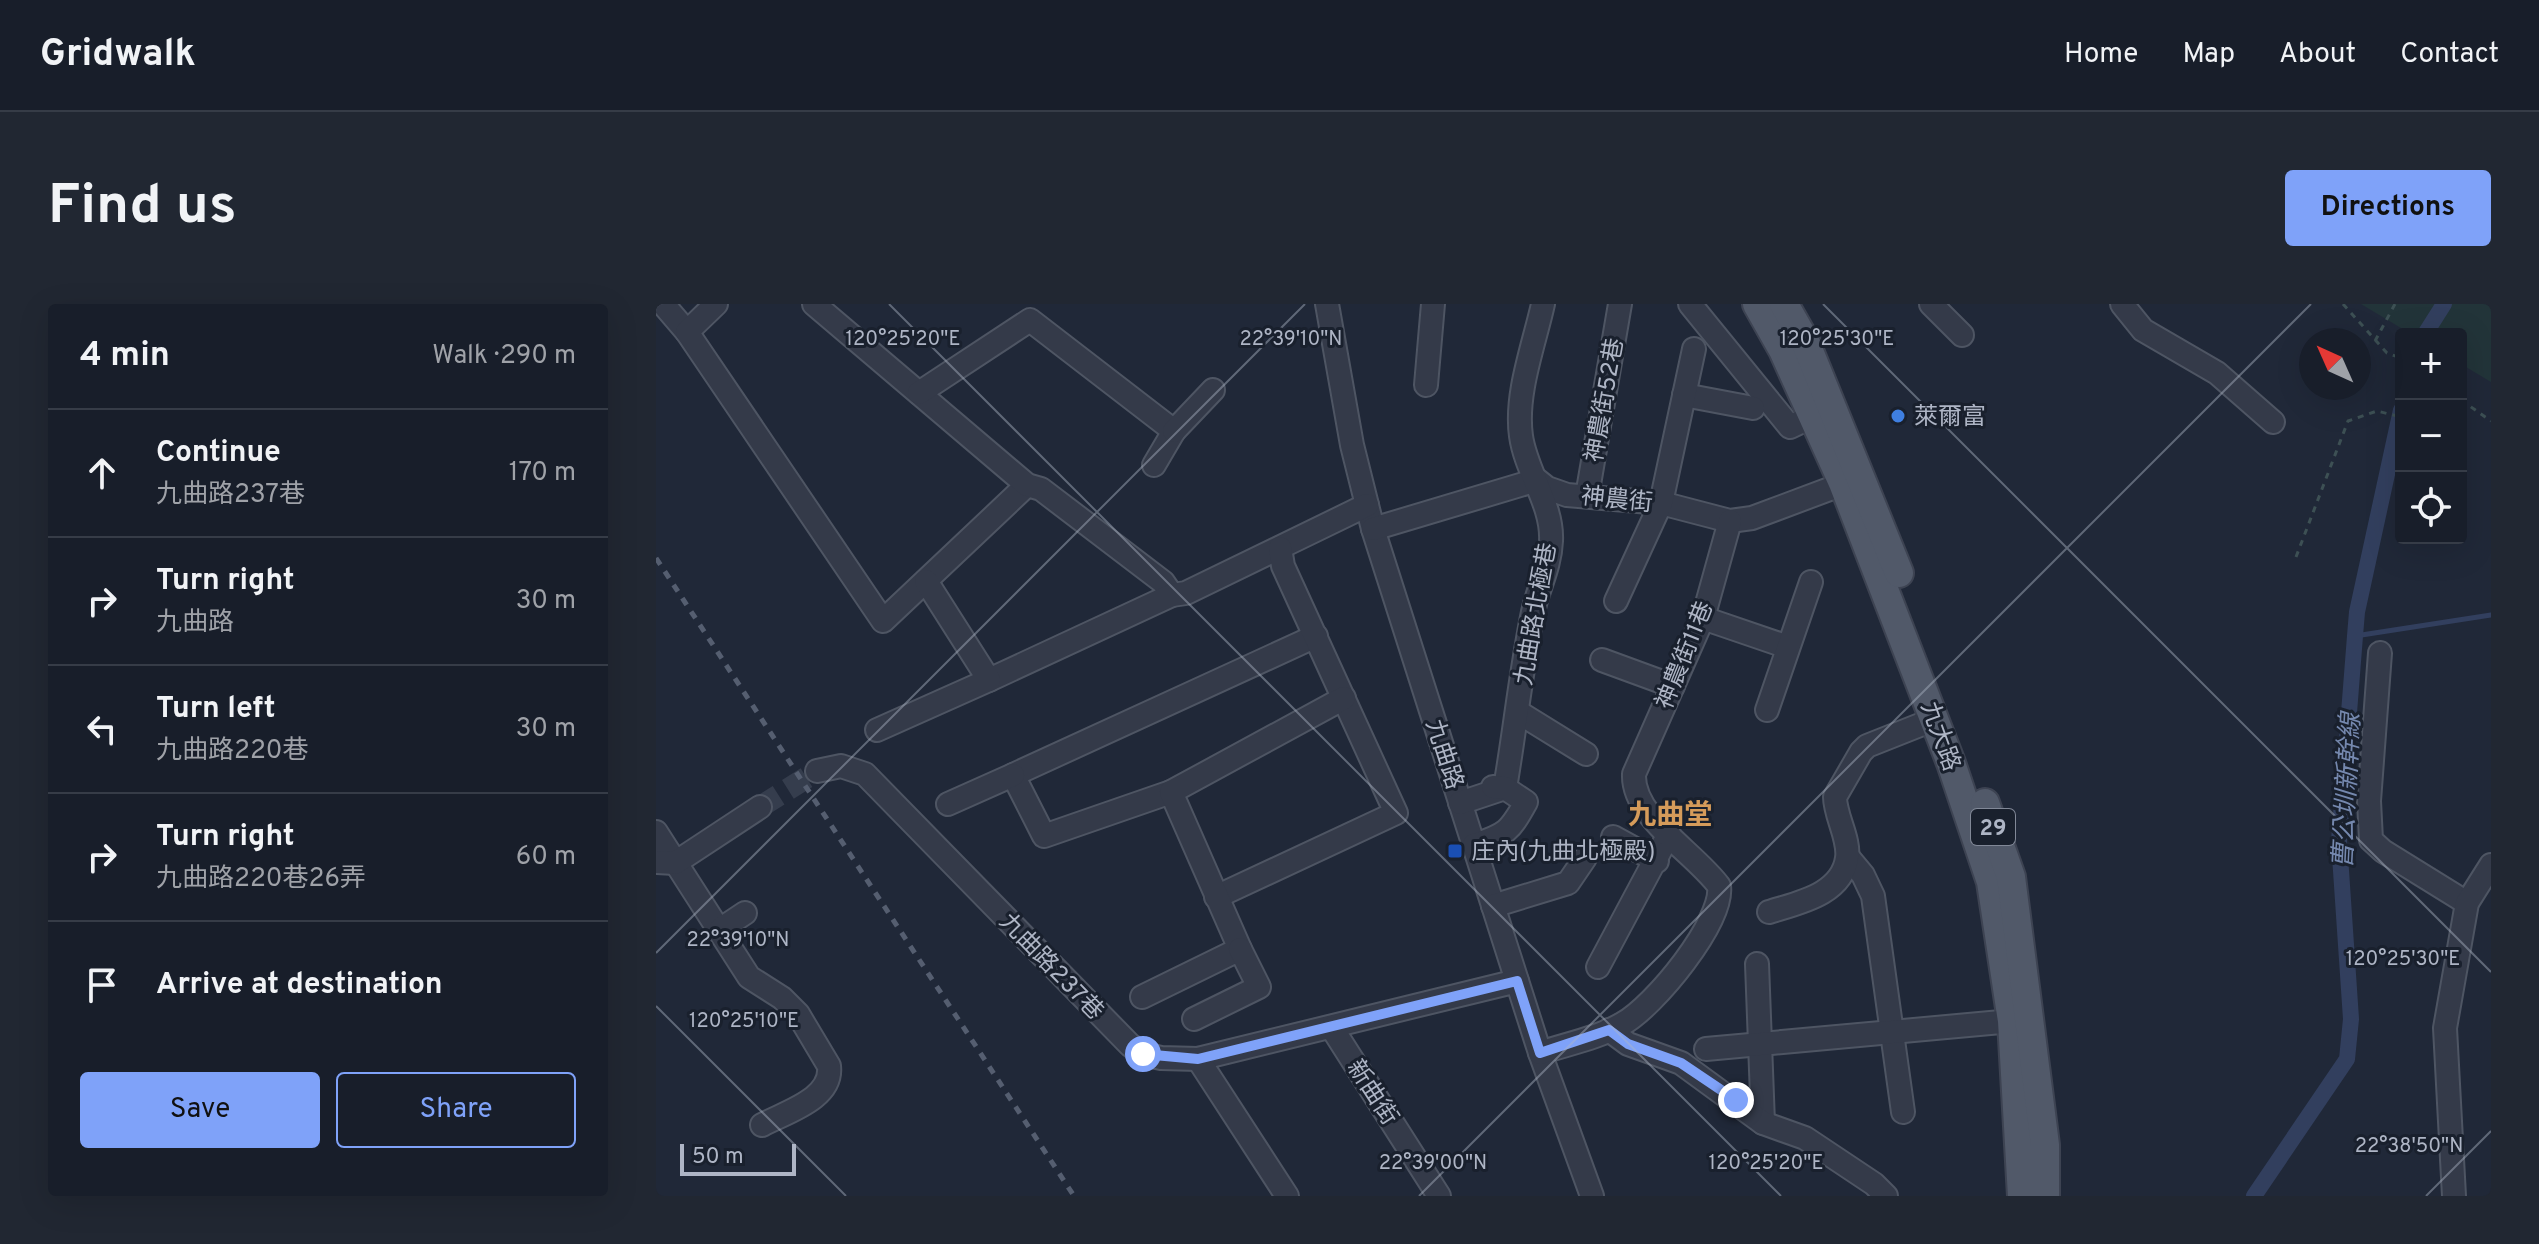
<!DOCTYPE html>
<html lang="en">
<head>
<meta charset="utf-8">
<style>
	body { margin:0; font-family:Overpass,"Noto Sans TC",sans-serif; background:#212732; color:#f1f3f6 }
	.controls { position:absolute; right:24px; top:24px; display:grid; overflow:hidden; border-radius:8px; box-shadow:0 8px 32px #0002 }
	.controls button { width:72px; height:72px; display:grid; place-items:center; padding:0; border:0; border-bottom:2px solid #363c47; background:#181e2a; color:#f1f3f6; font:40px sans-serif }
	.compass { position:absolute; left:1643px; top:24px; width:72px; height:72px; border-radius:50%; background:#181e2a; box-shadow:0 8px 32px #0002; rotate:315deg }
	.scale { position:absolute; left:24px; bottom:20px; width:116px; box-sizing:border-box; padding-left:8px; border:4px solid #aeb5c5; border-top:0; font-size:22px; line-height:28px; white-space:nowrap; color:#aeb5c5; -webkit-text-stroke:6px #19202d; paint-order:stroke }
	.stop { position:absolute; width:24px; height:24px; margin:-18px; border:6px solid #7fa2f9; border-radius:50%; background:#fff }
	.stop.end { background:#7fa2f9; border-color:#fff; box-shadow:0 2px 8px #0008 }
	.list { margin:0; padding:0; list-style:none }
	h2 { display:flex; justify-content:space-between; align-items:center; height:104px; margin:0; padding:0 32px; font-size:34px }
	h2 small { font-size:26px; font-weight:400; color:#9fa2a8 }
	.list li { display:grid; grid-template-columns:52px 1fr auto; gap:24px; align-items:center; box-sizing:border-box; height:128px; padding:0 32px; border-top:2px solid #363c47 }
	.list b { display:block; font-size:30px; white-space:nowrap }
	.list p { margin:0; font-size:26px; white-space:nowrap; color:#9fa2a8 }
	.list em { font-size:26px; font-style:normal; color:#9fa2a8 }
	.actions { display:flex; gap:16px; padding:24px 32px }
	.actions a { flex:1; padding:18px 0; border:2px solid #7fa2f9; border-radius:8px; text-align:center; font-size:28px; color:#7fa2f9 }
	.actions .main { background:#7fa2f9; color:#111 }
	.icon { flex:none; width:44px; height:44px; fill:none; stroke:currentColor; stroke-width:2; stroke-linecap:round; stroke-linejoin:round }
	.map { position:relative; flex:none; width:1835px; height:892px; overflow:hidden; border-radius:8px }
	header { display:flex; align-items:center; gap:48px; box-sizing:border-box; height:112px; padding:0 40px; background:#181e2a; border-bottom:2px solid #363c47 }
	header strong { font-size:38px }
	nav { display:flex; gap:44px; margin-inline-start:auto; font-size:28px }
	.intro { display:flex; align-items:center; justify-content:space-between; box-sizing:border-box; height:192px; padding:0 48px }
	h1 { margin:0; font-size:56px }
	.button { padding:20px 36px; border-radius:8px; background:#7fa2f9; color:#111; font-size:28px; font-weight:700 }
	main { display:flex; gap:48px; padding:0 48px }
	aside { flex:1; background:#181e2a; border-radius:8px; box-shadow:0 8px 32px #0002 }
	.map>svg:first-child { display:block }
</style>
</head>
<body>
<header>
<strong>Gridwalk</strong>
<nav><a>Home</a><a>Map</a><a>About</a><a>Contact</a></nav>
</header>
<div class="intro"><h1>Find us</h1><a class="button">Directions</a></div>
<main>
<aside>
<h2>4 min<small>Walk · 290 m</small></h2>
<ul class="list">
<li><svg class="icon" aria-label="ahead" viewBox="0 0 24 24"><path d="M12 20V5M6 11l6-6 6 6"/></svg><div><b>Continue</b><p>九曲路237巷</p></div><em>170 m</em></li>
<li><svg class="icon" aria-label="right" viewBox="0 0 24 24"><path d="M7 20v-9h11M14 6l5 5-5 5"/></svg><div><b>Turn right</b><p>九曲路</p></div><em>30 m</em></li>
<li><svg class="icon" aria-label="left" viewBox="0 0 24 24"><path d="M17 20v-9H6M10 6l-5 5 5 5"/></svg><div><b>Turn left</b><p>九曲路220巷</p></div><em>30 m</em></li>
<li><svg class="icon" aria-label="right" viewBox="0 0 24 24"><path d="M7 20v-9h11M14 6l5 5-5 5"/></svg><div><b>Turn right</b><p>九曲路220巷26弄</p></div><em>60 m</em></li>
<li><svg class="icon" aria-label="arrive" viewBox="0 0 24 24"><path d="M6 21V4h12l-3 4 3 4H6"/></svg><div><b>Arrive at destination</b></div></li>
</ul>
<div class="actions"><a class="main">Save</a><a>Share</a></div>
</aside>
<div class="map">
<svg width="1835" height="892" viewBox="0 0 1835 892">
	<rect width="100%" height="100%" fill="#202838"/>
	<!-- green -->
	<polygon fill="#223439" points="1705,0 1835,0 1835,78 1805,60 1805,30 1755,30"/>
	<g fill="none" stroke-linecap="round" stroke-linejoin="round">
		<!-- stream -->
		<polyline stroke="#323f5e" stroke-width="5" points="1699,332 1835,311"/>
		<!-- canal -->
		<g stroke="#323f5e" stroke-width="16">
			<polyline points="1769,30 1788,0"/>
			<polyline points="1598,892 1691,755 1695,715 1683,537 1699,332 1701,308 1745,106"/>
		</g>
		<!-- minor-tunnel -->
		<polyline stroke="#353d4d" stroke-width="22" stroke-dasharray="22 11" stroke-linecap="butt" points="104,503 161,467"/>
		<!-- minor casing -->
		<g stroke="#4e5563" stroke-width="26">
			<g id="minor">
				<polyline points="7,0 31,28"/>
				<polyline points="60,0 31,28 227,317 371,181"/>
				<polyline points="158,0 371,181 385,185 507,278 516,291"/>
				<polyline points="671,0 696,141 717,225 884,749 936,892"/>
				<polyline points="1034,0 1134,123 1155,113"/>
				<polyline points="1275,0 1306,31"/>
				<polyline points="1466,0 1487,26 1561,69 1617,118"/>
				<polyline points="770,81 777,0"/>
				<polyline points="263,89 374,16 518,127 498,161"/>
				<polyline points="1028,91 1097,104"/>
				<polyline points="518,127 557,86"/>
				<polyline points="931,192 964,0"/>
				<polyline points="717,225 881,176 891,184 911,191 1005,199 1074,217 1096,214 1203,174"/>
				<polyline points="960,297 1005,199 1038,45"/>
				<polyline points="1047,314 1132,343"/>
				<polyline points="1724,349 1713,497 1715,536 1727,547 1811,599"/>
				<polyline points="946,356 1017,382"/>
				<polyline points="333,376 516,291 530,289 711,201"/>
				<polyline points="1111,406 1155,278"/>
				<polyline points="862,408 930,450"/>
				<polyline points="221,426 333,376 270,277"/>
				<polyline points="161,467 185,462 209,470 474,741 487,750 505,754 542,755 861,677"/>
				<polyline points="515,488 388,532 357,471 660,332"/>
				<path d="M804 499 849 484C859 426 865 366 877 308 882 284 894 263 895 237 897 201 870 168 865 132 859 90 878 41 887 0"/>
				<polyline points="292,500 357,471"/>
				<path d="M0 528 93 673 126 694 142 710 173 762C177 795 130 808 106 821"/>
				<polyline points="957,533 1001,557"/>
				<path d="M818 541C850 531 854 527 870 498L849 484 837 483"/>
				<polyline points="1192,553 1207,571 1217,592 1247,808"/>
				<polyline points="0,558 19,559 104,503"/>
				<polyline points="560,593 740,509 627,262 624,244"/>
				<polyline points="837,602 912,579 929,554"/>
				<path d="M1113 608C1141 599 1186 591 1191 554 1194 535 1179 512 1179 493L1205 448 1211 442 1279 415"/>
				<polyline points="65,625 89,609"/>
				<polyline points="1101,660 1107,819"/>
				<polyline points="942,663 1013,530"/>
				<polyline points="486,693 584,645 515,488 688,394"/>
				<polyline points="538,715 603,683 584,645"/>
				<polyline points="676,724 783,892"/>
				<polyline points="953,726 972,740 1025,759 1107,819 1149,834 1218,880 1230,892"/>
				<polyline points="1050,745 1356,717"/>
				<path d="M884 749C911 740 942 734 966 720 998 703 1068 617 1063 582 1038 548 976 513 978 470L1047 314 1074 217"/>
				<polyline points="542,755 631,892"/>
				<polyline points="1798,892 1789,724 1811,599 1835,561"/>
			</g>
		</g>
		<!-- major casing -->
		<g stroke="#3d4352" stroke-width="32">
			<g id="major">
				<polyline points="1101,0 1127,46 1187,179 1295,459 1335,578 1356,717 1366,892"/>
				<polyline points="1128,0 1149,37 1243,269"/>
				<polyline points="1329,499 1355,573 1389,841 1389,892"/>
			</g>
		</g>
		<!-- path -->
		<g stroke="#3d5054" stroke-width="3" stroke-dasharray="6 6" stroke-linecap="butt">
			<polyline points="1687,0 1731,49 1745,54"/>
			<polyline points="1719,37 1739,0"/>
			<polyline points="1805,96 1835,117"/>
			<polyline points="1640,253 1692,117 1721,107 1745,113"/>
		</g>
		<!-- minor -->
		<use href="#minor" stroke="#343a49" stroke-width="22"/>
		<!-- major -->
		<use href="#major" stroke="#515969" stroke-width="28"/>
		<!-- rail -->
		<polyline stroke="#555e70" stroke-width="5" stroke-dasharray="8 8" stroke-linecap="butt" points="0,254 418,892"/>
	</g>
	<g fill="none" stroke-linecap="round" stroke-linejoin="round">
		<!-- route -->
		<polyline stroke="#7fa2f9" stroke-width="10" points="487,750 542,755 861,677 884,749 953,726 972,740 1025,759 1080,796"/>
	</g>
	<!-- ticks -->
	<path fill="none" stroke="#aeb5c5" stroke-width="2" stroke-opacity="0.45" d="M233 0 1125 892M1167 0 1835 668M0 649 649 0M0 702 190 892M763 892 1655 0M1770 892 1835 827"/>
	<!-- markers -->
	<circle fill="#3f7fe0" stroke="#19202d" stroke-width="3" cx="1242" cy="112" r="8"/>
	<rect fill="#1a4fb4" stroke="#19202d" stroke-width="3" x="791" y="539" width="16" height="16" rx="4"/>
	<g text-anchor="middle" stroke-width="6" stroke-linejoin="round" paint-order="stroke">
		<!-- shield labels -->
		<rect fill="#19202d" stroke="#818897" stroke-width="2" x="1315" y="505" width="44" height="36" rx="6"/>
		<g font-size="22" font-weight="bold" fill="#aeb5c5">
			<text x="1337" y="531">29</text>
		</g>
		<!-- street labels -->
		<g font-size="24" fill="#aeb5c5" stroke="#19202d">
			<text transform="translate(948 96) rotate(-80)" y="8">神農街52巷</text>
			<text transform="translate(961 195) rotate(6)" y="8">神農街</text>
			<text transform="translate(879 310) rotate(-80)" y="8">九曲路北極巷</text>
			<text transform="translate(1028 351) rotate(-68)" y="8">神農街11巷</text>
			<text transform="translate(1285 432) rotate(70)" y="8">九大路</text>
			<text transform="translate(789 450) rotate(72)" y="8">九曲路</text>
			<text transform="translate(396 662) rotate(46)" y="8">九曲路237巷</text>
			<text transform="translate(717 788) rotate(57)" y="8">新曲街</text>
		</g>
		<!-- poi labels -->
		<g font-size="24" fill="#aeb5c5" stroke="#19202d" text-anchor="start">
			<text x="1258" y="120">萊爾富</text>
			<text x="815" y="555">庄內(九曲北極殿)</text>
		</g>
		<!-- water labels -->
		<g font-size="26" font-style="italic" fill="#7588ae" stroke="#19202d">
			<text transform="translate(1690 487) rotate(-87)" y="9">曹公圳新幹線</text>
		</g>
		<!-- quarter labels -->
		<g font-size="28" font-weight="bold" fill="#d59b5a" stroke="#19202d">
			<text x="1014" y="520">九曲堂</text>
		</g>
	</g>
	<g font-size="20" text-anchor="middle" fill="#aeb5c5" stroke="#19202d" stroke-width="6" stroke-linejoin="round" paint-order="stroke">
		<text x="247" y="41">120°25'20"E</text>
		<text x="635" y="41">22°39'10"N</text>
		<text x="1181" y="41">120°25'30"E</text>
		<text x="82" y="642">22°39'10"N</text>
		<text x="1747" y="661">120°25'30"E</text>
		<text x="88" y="723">120°25'10"E</text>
		<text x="1753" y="848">22°38'50"N</text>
		<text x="777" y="865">22°39'00"N</text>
		<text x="1110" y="865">120°25'20"E</text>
	</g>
</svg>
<div class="controls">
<button>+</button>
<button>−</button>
<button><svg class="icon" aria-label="locate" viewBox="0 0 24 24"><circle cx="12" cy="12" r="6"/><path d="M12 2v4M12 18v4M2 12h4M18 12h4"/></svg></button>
</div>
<svg class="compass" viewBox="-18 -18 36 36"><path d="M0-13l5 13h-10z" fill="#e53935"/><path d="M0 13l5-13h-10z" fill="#9fa2a8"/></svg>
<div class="scale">50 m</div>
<div class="stop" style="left:487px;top:750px"></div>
<div class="stop end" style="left:1080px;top:796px"></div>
</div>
</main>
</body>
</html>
